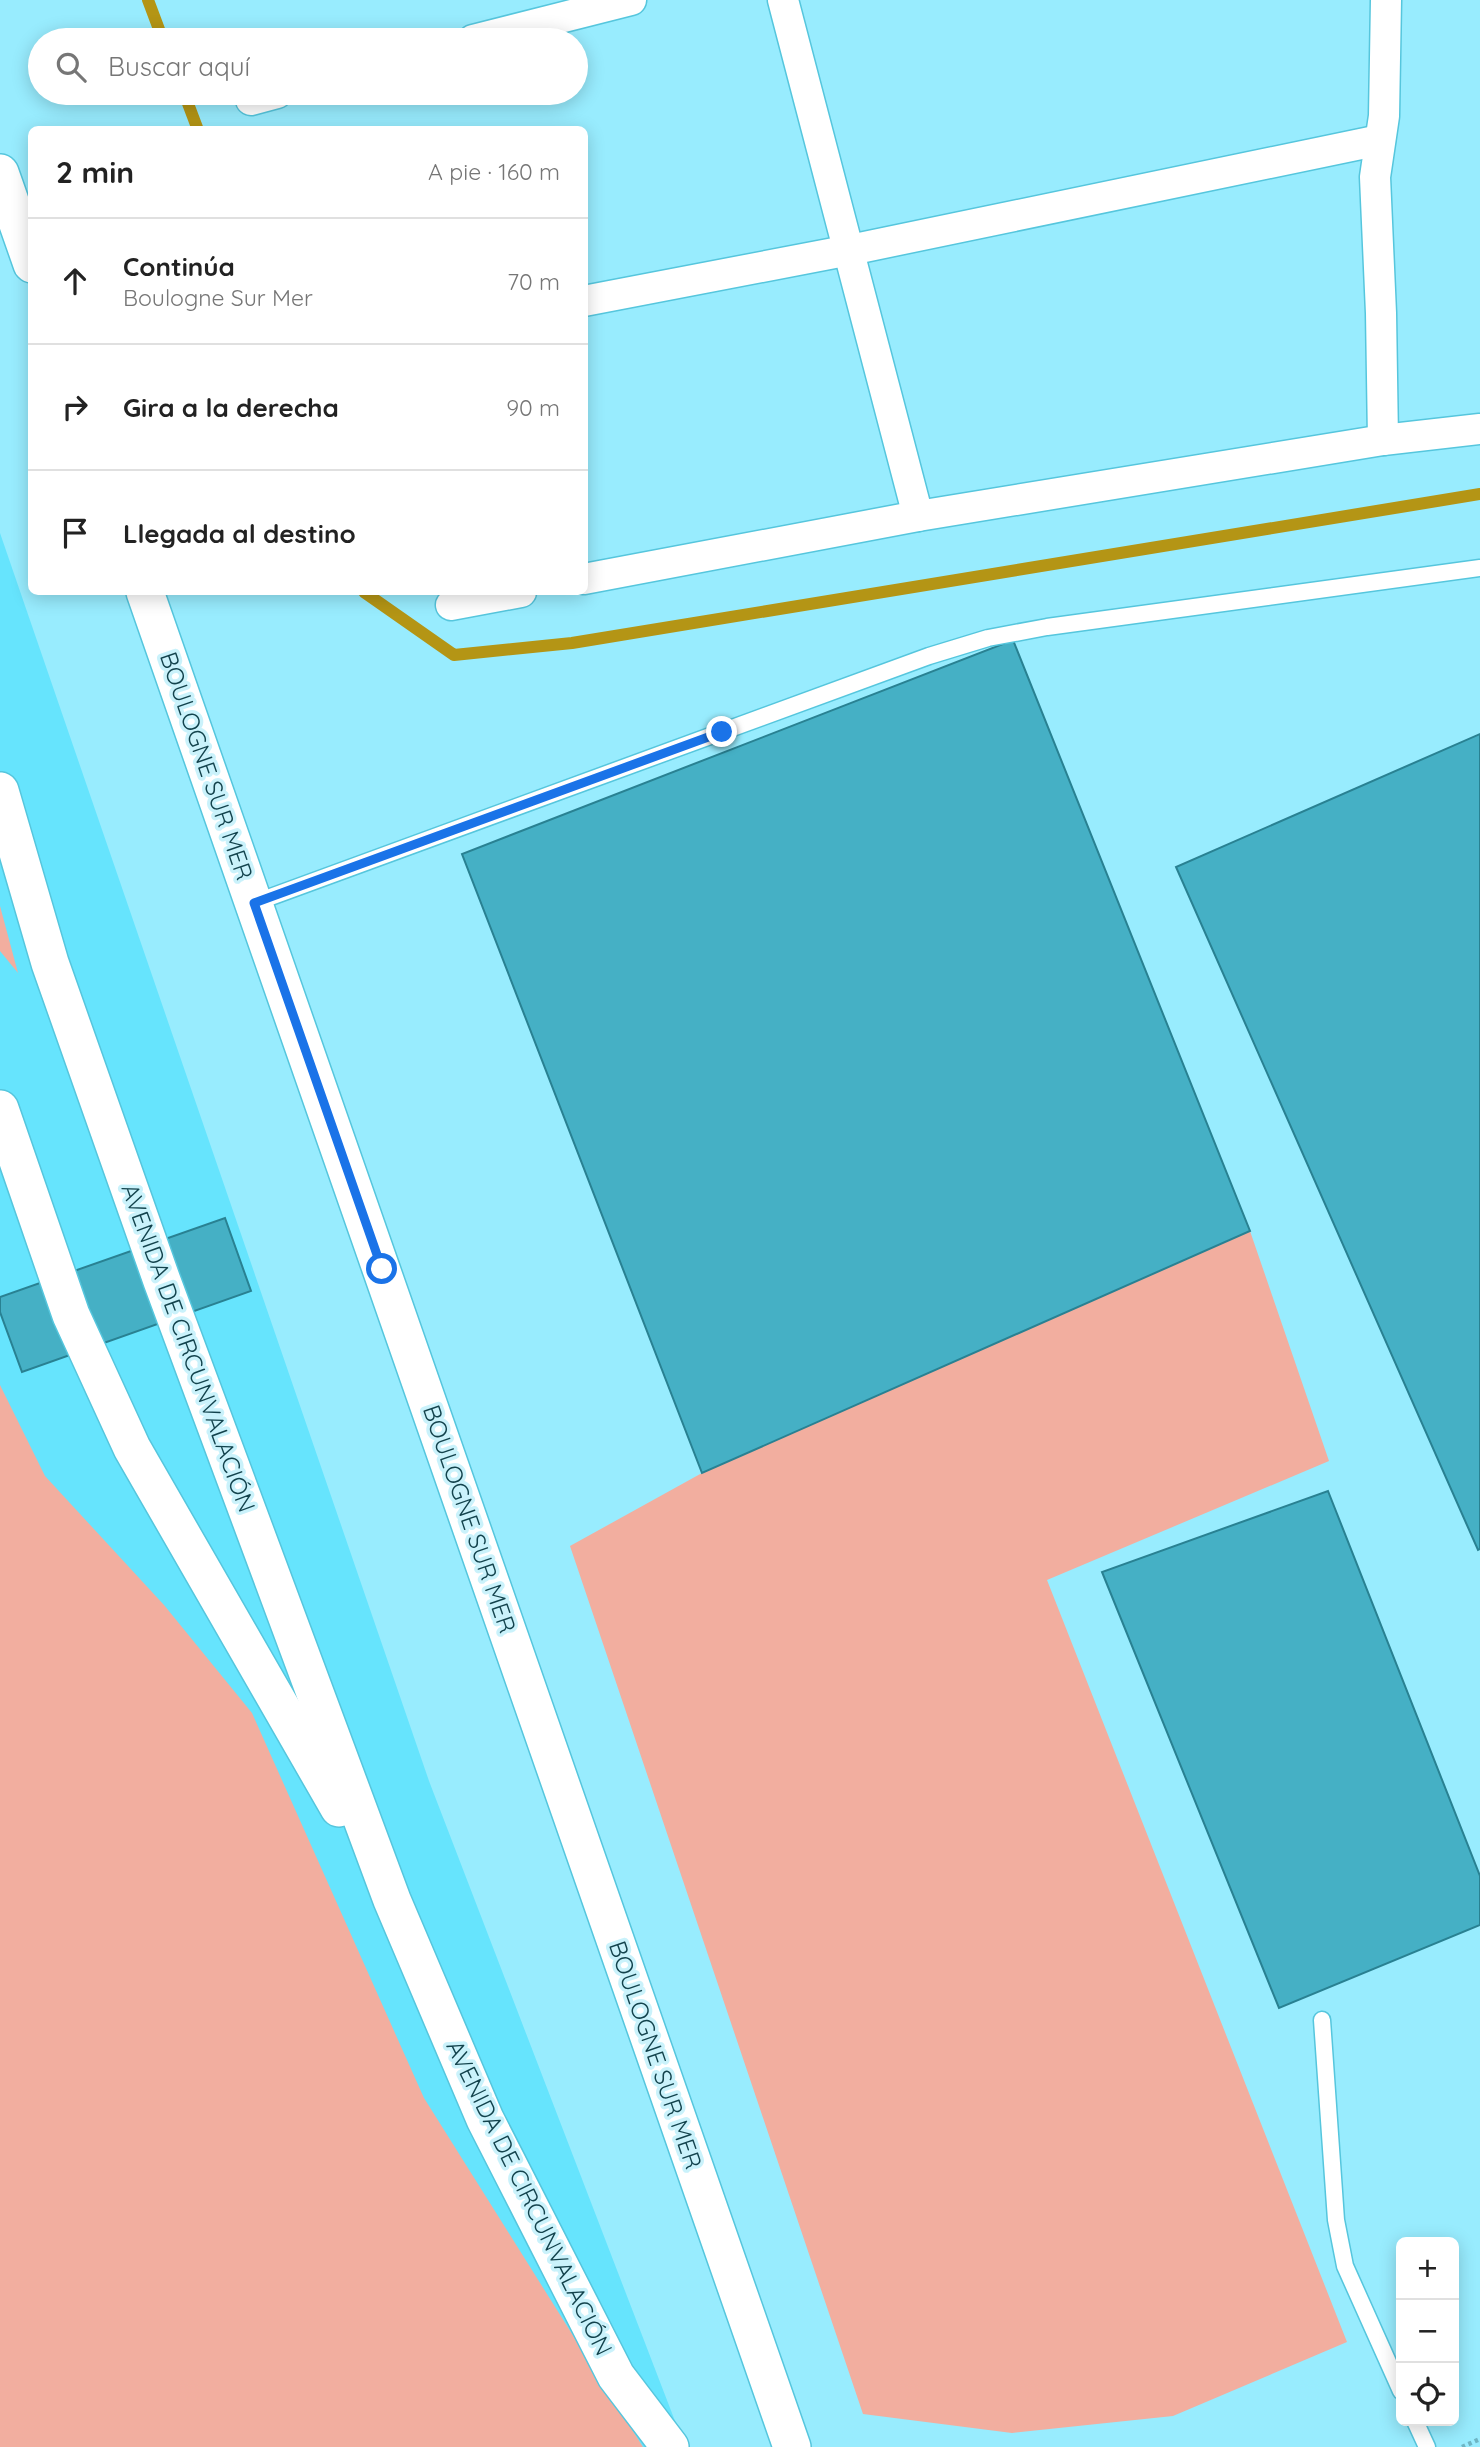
<!DOCTYPE html>
<html lang="es">
<head>
<meta charset="utf-8">
<style>
	body { margin:0; font-family:Quicksand,sans-serif; background:#f2f2f2; color:#222 }
	.controls { position:absolute; right:21px; bottom:21px; display:grid; overflow:hidden; border-radius:10px; box-shadow:0 4px 18px #0003 }
	.controls button { width:63px; height:63px; display:grid; place-items:center; padding:0; border:0; border-bottom:2px solid #e0e0e0; background:#fff; color:#222; font:35px sans-serif }
	.stop { position:absolute; width:21px; height:21px; margin:-16px; border:5px solid #1a73e8; border-radius:50%; background:#fff }
	.stop.end { background:#1a73e8; border-color:#fff; box-shadow:0 2px 7px #0008 }
	.list { margin:0; padding:0; list-style:none }
	h2 { display:flex; justify-content:space-between; align-items:center; height:91px; margin:0; padding:0 28px; font-size:30px }
	h2 small { font-size:23px; font-weight:400; color:#767676 }
	.list li { display:grid; grid-template-columns:46px 1fr auto; gap:21px; align-items:center; box-sizing:border-box; height:126px; padding:0 28px; border-top:2px solid #e0e0e0 }
	.list b { display:block; font-size:26px; white-space:nowrap }
	.list p { margin:0; font-size:23px; white-space:nowrap; color:#767676 }
	.list em { font-size:23px; font-style:normal; color:#767676 }
	.icon { flex:none; width:38px; height:38px; fill:none; stroke:currentColor; stroke-width:2; stroke-linecap:round; stroke-linejoin:round }
	.map { position:relative; flex:none; width:1480px; height:2447px; overflow:hidden }
	.search { position:absolute; background:#fff; box-shadow:0 4px 18px #0003; left:28px; top:28px; width:560px; height:77px; display:flex; align-items:center; gap:18px; box-sizing:border-box; padding:0 24px; border-radius:38px; color:#767676; font-size:26px }
	.panel { position:absolute; background:#fff; box-shadow:0 4px 18px #0003; left:28px; top:126px; width:560px; height:469px; border-radius:10px }
	.map>svg:first-child { display:block }
</style>
</head>
<body>
<div class="map">
<svg width="1480" height="2447" viewBox="0 0 1480 2447">
	<rect width="100%" height="100%" fill="#98ecfe"/>
	<!-- built -->
	<polygon fill="#66e4fd" points="0,533 429,1781 685,2447 0,2447"/>
	<!-- green -->
	<g fill="#f2ae9f">
		<polygon points="0,906 18,973 0,951"/>
		<polygon points="1250,1231 1329,1461 1047,1580 1347,2342 1173,2416 1012,2433 863,2414 570,1546 702,1473"/>
		<polygon points="0,1385 45,1476 164,1605 252,1713 424,2098 643,2447 0,2447"/>
	</g>
	<g fill="none" stroke-linecap="round" stroke-linejoin="round">
		<!-- stream -->
		<g stroke="#b49515" stroke-width="12">
			<polyline points="148,0 163,40"/>
			<polyline points="184,93 198,130"/>
			<polyline points="364,592 454,655 572,643 1480,494"/>
		</g>
	</g>
	<!-- building -->
	<g fill="#45b0c5" stroke="#298192" stroke-width="2">
		<polygon points="1013,640 1250,1231 702,1473 462,854"/>
		<polygon points="1480,734 1480,1549 1478,1550 1176,867"/>
		<polygon points="225,1218 251,1291 22,1372 0,1312 0,1297"/>
		<polygon points="1328,1491 1480,1876 1480,1925 1279,2008 1102,1572"/>
	</g>
	<g fill="none" stroke-linecap="round" stroke-linejoin="round">
		<!-- service casing -->
		<g stroke="#56c6dd" stroke-width="19">
			<g id="service">
				<polyline points="254,903 929,656 988,638 1047,627 1480,568"/>
				<polyline points="1322,2020 1336,2220 1345,2266 1401,2391"/>
				<polyline points="1415,2421 1427,2447"/>
			</g>
		</g>
		<!-- minor casing -->
		<g stroke="#56c6dd" stroke-width="33">
			<g id="minor">
				<polyline points="473,40 631,0"/>
				<polyline points="251,100 277,93"/>
				<polyline points="584,301 850,250 1380,140"/>
				<polyline points="1383,440 1381,313 1375,177 1384,116 1386,0"/>
				<polyline points="918,516 1383,440 1480,429"/>
				<polyline points="584,579 918,516 783,0"/>
				<polyline points="451,605 521,592"/>
			</g>
		</g>
		<!-- tertiary casing -->
		<g stroke="#56c6dd" stroke-width="40">
			<g id="tertiary">
				<polyline points="0,173 32,264"/>
				<polyline points="145,592 792,2447"/>
				<polyline points="0,791 50,963 162,1281 392,1900 485,2119 616,2376 670,2447"/>
				<polyline points="0,1109 71,1315 132,1448 339,1808"/>
			</g>
		</g>
		<!-- path -->
		<polyline stroke="#6db5c4" stroke-width="4.5" stroke-dasharray="3.5 3.5" stroke-linecap="butt" points="1462,2447 1480,2439"/>
		<!-- service -->
		<use href="#service" stroke="#fff" stroke-width="16"/>
		<!-- minor -->
		<use href="#minor" stroke="#fff" stroke-width="30"/>
		<!-- tertiary -->
		<use href="#tertiary" stroke="#fff" stroke-width="37"/>
	</g>
	<g fill="none" stroke-linecap="round" stroke-linejoin="round">
		<!-- route -->
		<polyline stroke="#1a73e8" stroke-width="9" points="382,1269 254,903 722,732"/>
	</g>
	<g text-anchor="middle" stroke-width="7" stroke-linejoin="round" paint-order="stroke">
		<!-- street labels -->
		<g font-size="24" fill="#13434d" stroke="#caf2fb">
			<text transform="translate(206 766) rotate(71)" y="8">BOULOGNE SUR MER</text>
			<text transform="translate(188 1348) rotate(70)" y="8">AVENIDA DE CIRCUNVALACIÓN</text>
			<text transform="translate(469 1519) rotate(71)" y="8">BOULOGNE SUR MER</text>
			<text transform="translate(655 2055) rotate(71)" y="8">BOULOGNE SUR MER</text>
			<text transform="translate(529 2198) rotate(64)" y="8">AVENIDA DE CIRCUNVALACIÓN</text>
		</g>
	</g>
</svg>
<div class="controls">
<button>+</button>
<button>−</button>
<button><svg class="icon" aria-label="locate" viewBox="0 0 24 24"><circle cx="12" cy="12" r="6"/><path d="M12 2v4M12 18v4M2 12h4M18 12h4"/></svg></button>
</div>
<div class="stop" style="left:382px;top:1269px"></div>
<div class="stop end" style="left:722px;top:732px"></div>
<div class="search"><svg class="icon" aria-label="search" viewBox="0 0 24 24"><circle cx="10" cy="10" r="6"/><path d="M15 15l6 6"/></svg>Buscar aquí</div>
<section class="panel">
<h2>2 min<small>A pie · 160 m</small></h2>
<ul class="list">
<li><svg class="icon" aria-label="ahead" viewBox="0 0 24 24"><path d="M12 20V5M6 11l6-6 6 6"/></svg><div><b>Continúa</b><p>Boulogne Sur Mer</p></div><em>70 m</em></li>
<li><svg class="icon" aria-label="right" viewBox="0 0 24 24"><path d="M7 20v-9h11M14 6l5 5-5 5"/></svg><div><b>Gira a la derecha</b></div><em>90 m</em></li>
<li><svg class="icon" aria-label="arrive" viewBox="0 0 24 24"><path d="M6 21V4h12l-3 4 3 4H6"/></svg><div><b>Llegada al destino</b></div></li>
</ul>
</section>
</div>
</body>
</html>
